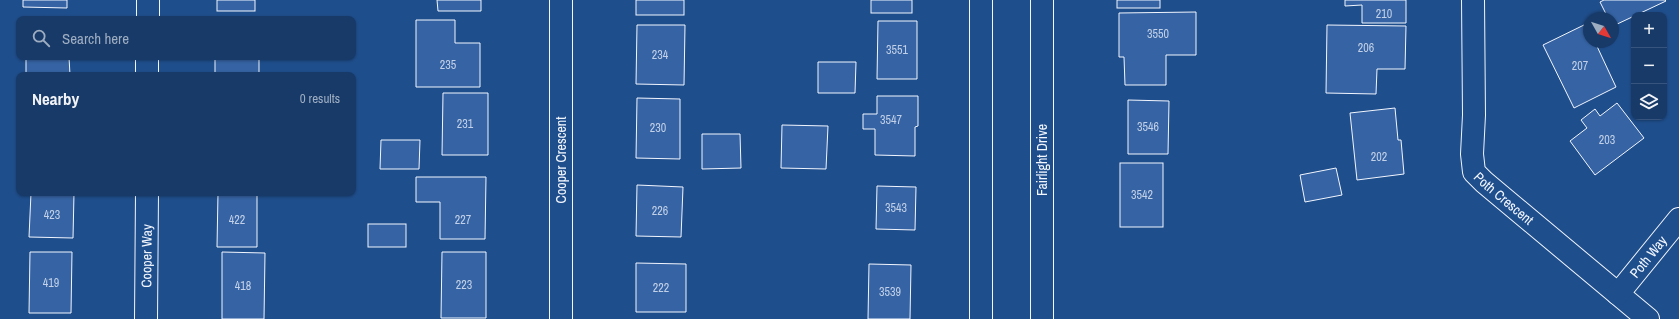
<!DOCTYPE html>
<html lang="en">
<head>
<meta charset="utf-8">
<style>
	body { margin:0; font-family:"Archivo Narrow",sans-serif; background:#20416f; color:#f1f3f6 }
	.controls { position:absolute; right:12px; top:12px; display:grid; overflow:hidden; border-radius:8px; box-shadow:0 1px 3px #0004 }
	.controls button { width:36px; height:36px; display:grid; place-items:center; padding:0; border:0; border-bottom:1px solid #36547d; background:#173a69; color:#f1f3f6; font:20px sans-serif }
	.compass { position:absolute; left:1583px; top:12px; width:36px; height:36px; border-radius:50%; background:#173a69; box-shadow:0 1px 3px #0004; rotate:129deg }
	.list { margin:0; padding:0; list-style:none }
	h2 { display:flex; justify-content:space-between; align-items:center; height:52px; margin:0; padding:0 16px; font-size:17px }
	h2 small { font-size:13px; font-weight:400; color:#9eadc0 }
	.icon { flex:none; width:22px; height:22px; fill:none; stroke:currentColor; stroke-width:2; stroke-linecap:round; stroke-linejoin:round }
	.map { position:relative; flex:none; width:1679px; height:319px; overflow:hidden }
	.search { position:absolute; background:#173a69; box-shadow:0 1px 3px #0004; left:16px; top:16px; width:340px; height:44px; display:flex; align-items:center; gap:10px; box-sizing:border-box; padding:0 14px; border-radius:8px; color:#9eadc0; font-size:15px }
	.panel { position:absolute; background:#173a69; box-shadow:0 1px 3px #0004; left:16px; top:72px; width:340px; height:124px; border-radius:8px }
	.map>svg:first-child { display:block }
</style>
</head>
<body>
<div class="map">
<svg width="1679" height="319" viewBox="0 0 1679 319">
	<rect width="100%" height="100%" fill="#1f4e8c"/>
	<!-- building -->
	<g fill="#3563a3" stroke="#f2f6ff">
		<polygon points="23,0 67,0 67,8 23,7"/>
		<rect x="217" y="0" width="38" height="11"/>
		<polygon points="437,0 481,0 481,11 438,11"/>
		<rect x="636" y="0" width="48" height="15"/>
		<rect x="871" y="0" width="41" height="13"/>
		<rect x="1117" y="0" width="43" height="8"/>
		<polygon points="1345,0 1406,0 1406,23 1362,23 1362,5 1345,6"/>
		<polygon points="1604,0 1665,0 1666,1 1613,26 1613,18 1608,18 1600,2"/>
		<polygon points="1196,12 1196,55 1166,55 1166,85 1125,85 1124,57 1119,57 1119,13"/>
		<polygon points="416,20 455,20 455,43 480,43 480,87 416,87"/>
		<polygon points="878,21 917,21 917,79 877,79"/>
		<polygon points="1586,24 1589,31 1589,42 1595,42 1616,87 1574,108 1543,45"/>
		<polygon points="637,25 685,25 684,85 636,84"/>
		<polygon points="1327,25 1406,26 1405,69 1377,69 1376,94 1326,93"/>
		<polygon points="26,57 69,57 70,75 26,75"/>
		<rect x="215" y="57" width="44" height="18"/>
		<polygon points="818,62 856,62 855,93 818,93"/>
		<polygon points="443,93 488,93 488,155 442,155"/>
		<polygon points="877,96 918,96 918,126 915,127 915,156 875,155 875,129 863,129 863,114 877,114"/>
		<polygon points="637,98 680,99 680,159 636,158"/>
		<polygon points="1128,100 1169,101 1168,154 1128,154"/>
		<polygon points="1617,103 1644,138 1595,175 1570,141 1587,128 1581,120 1595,109 1600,116"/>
		<polygon points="1395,108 1398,140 1401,140 1404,174 1357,180 1350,113"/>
		<polygon points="782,125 828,126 826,169 781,168"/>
		<polygon points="702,134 740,134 741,168 702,169"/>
		<polygon points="381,140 420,140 419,169 380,169"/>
		<rect x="1120" y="163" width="43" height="64"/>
		<polygon points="1336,168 1342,195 1305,202 1300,175"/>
		<polygon points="416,177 486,177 485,239 440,239 440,202 416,202"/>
		<polygon points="637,185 683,187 681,237 636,236"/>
		<polygon points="877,186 916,187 915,230 876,229"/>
		<polygon points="31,193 74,193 73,238 29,237"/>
		<polygon points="218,193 257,193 257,247 217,247"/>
		<rect x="368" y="224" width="38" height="23"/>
		<polygon points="30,252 72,252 71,313 29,313"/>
		<polygon points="222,252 265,253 264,319 222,319"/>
		<polygon points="442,252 486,252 486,318 441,318"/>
		<polygon points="636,263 686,264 686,312 636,312"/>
		<polygon points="869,264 911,265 910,319 868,319"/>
	</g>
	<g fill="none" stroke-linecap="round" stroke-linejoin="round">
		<!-- street casing -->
		<g stroke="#f2f6ff" stroke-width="24">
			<g id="street">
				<path id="s1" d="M1473 0 1474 115 1472 154 1474 172 1484 182 1648 319"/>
				<polyline points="148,19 148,0"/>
				<polyline points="147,75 147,57"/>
				<path id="s2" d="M1618 294 1679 219"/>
				<path id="s3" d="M146 319 147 193"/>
				<polyline points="561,319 561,0"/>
			</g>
		</g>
		<!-- secondary casing -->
		<g stroke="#f2f6ff" stroke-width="24">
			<g id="secondary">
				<polyline points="981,319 981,0"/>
				<polyline points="1042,319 1042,0"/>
			</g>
		</g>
		<!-- street -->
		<use href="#street" stroke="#1f4e8c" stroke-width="22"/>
		<!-- secondary -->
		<use href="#secondary" stroke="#1f4e8c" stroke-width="22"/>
	</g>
	<g text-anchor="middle" stroke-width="3" stroke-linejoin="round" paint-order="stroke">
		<!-- number labels -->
		<g font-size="12" fill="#c3d1e8">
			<text x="1384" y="18">210</text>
			<text x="1158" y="38">3550</text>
			<text x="1366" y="52">206</text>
			<text x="897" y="54">3551</text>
			<text x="660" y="59">234</text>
			<text x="448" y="69">235</text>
			<text x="1580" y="70">207</text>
			<text x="891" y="124">3547</text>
			<text x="465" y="128">231</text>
			<text x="1148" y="131">3546</text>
			<text x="658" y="132">230</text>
			<text x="1607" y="144">203</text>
			<text x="1379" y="161">202</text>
			<text x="1142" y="199">3542</text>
			<text x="896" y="212">3543</text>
			<text x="660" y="215">226</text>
			<text x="52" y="219">423</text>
			<text x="237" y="224">422</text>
			<text x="463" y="224">227</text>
			<text x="51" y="287">419</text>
			<text x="464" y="289">223</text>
			<text x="243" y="290">418</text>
			<text x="661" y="292">222</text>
			<text x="890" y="296">3539</text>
		</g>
		<!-- street labels -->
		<g font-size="14" fill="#f2f6ff" stroke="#1f4e8c">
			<text transform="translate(561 160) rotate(-90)" y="5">Cooper Crescent</text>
			<text transform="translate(1042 160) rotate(-90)" y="5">Fairlight Drive</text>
			<text dy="5" stroke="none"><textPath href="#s1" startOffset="212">Poth Crescent</textPath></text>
			<text dy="5" stroke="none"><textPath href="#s3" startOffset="63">Cooper Way</textPath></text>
			<text dy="5" stroke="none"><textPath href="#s2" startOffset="48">Poth Way</textPath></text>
		</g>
	</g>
</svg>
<div class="controls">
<button>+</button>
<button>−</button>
<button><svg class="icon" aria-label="layers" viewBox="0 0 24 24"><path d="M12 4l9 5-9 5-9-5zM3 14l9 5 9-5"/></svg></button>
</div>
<svg class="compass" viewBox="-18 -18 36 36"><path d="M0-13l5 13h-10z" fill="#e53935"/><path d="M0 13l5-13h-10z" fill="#9eadc0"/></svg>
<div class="search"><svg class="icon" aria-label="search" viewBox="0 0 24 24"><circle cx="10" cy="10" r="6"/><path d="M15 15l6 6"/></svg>Search here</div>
<section class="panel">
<h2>Nearby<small>0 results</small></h2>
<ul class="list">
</ul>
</section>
</div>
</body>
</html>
